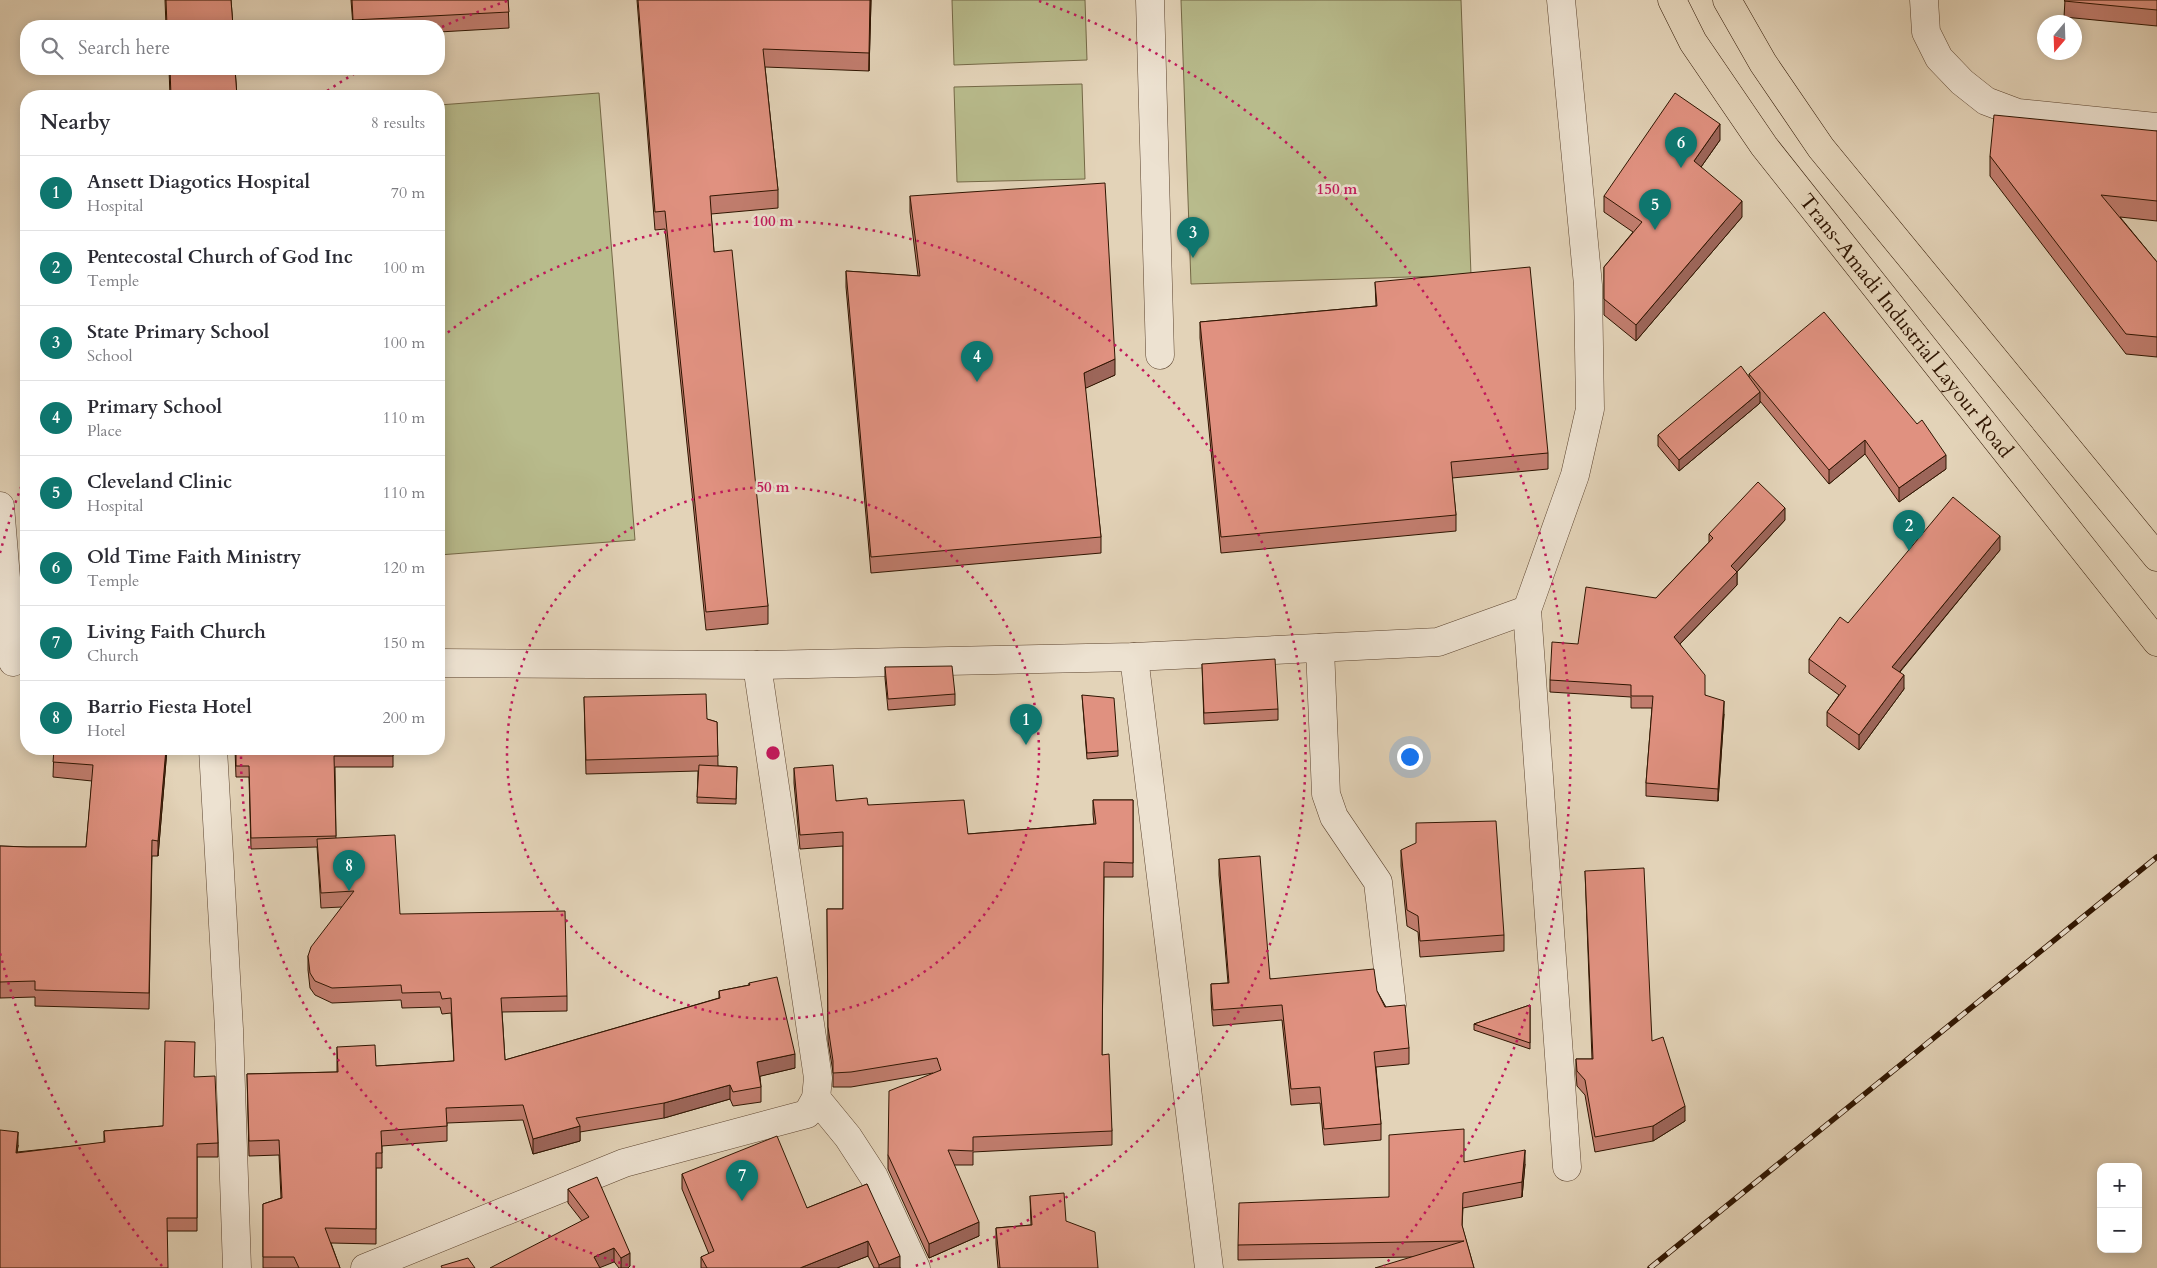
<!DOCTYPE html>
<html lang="en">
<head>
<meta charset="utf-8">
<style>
	body { margin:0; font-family:Cardo,serif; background:#f7f7f7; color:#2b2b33 }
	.controls { position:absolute; right:15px; bottom:15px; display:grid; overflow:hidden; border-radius:10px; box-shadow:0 2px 12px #0003 }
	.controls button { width:45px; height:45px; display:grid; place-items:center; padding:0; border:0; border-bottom:1px solid #e1e1e2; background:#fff; color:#2b2b33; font:25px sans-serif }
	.compass { position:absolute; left:2037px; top:15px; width:45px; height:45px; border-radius:50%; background:#fff; box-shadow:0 2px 12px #0003; rotate:199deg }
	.you { position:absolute; left:1409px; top:756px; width:18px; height:18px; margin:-12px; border:4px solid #fff; border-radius:50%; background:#1a73e8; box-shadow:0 0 0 8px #1a73e833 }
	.badge { display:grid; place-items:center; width:32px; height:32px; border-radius:50%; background:#0f766e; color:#fff; font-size:16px; font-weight:700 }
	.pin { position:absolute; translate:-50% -41px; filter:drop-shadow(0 1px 2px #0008) }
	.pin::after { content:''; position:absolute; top:26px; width:18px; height:15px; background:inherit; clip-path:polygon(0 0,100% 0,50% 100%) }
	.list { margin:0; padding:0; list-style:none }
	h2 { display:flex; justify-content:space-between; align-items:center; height:65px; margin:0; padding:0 20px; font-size:21px }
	h2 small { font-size:16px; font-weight:400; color:#7c7c81 }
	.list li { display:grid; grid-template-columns:32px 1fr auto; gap:15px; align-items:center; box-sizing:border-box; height:75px; padding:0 20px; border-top:1px solid #e1e1e2 }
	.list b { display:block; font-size:19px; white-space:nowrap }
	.list p { margin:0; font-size:16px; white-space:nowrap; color:#7c7c81 }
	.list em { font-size:16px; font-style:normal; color:#7c7c81 }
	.icon { flex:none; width:28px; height:28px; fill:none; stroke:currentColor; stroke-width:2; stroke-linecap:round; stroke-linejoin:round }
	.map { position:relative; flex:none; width:2157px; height:1268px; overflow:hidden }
	.search { position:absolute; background:#fff; box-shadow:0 2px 12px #0003; left:20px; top:20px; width:425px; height:55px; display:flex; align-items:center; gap:12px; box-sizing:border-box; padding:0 18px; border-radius:20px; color:#7c7c81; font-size:19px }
	.panel { position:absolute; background:#fff; box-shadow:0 2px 12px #0003; left:20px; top:90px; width:425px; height:665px; border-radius:20px }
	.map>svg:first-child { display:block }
</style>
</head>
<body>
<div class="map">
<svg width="2157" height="1268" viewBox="0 0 2157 1268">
	<rect width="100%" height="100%" fill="#e3d3b8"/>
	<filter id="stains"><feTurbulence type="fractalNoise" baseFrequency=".004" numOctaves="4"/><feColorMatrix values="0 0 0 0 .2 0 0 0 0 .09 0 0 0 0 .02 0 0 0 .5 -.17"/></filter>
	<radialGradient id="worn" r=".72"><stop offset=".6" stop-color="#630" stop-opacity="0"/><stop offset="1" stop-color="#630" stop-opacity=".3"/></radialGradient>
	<!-- green -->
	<g fill="#b8bb8c" stroke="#746846">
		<polygon points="952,0 1085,0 1087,60 954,65"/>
		<polygon points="1181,0 1461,0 1471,275 1191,284"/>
		<polygon points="1082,84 1085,179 957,182 954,87"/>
		<polygon points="599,93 635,540 439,555 439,105"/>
	</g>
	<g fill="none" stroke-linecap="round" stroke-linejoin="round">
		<!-- minor casing -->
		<g stroke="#5c442f" stroke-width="29">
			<g id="minor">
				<polyline points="1150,0 1160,355"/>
				<polyline points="1561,0 1588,285 1590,409 1575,475 1527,610 1567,1167"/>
				<polyline points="1924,0 1926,32 1939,58 1962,82 1986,101 2018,113 2157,127"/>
				<polyline points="0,506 13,662"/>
				<polyline points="1320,648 1326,794 1334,817 1378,882 1392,1005"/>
				<polyline points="1134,657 1209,1268"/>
				<polyline points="439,663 757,665 1134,657 1438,642 1527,610"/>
				<polyline points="213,749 229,1029 237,1268"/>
				<polyline points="816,1098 848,1137 874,1177 916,1268"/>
				<polyline points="365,1268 624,1163 807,1114 816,1098 818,1078 757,665"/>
			</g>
		</g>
		<!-- major casing -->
		<g stroke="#2f1501" stroke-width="29">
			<g id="major">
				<path id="s1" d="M1672 0 1693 42 1764 146 2157 642"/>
				<polyline points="1727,0 1763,63 1821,148 2157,557"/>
			</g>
		</g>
		<!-- minor -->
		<use href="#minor" stroke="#ede2d1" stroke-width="28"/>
		<!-- major -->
		<use href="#major" stroke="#e3d3b8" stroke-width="28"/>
		<!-- rail casing -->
		<g stroke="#2f1501" stroke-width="5.5">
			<polyline id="rail" points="1650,1268 2157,857"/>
		</g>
		<!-- rail -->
		<use href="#rail" stroke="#ede2d1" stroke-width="4" stroke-dasharray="11" stroke-linecap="butt"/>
	</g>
	<!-- wall -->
	<g fill="#c17d6e" stroke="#2f1501">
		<polygon points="165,0 231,0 233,26 166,26"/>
		<polygon points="351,0 508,0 509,28 439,32 439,26 353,26"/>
		<polygon points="637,0 871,0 869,71 765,67 778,190 778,208 711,214 714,252 768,606 768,624 706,630 665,229 655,230"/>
		<polygon points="2065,0 2157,0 2157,26 2064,17"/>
		<polygon points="169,69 235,69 237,96 170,96"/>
		<polygon points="2157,131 2157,221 2120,217 2157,262 2157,357 2126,354 1990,176 1990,156"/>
		<polygon points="1720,140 1701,167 1742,217 1636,341 1604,315 1604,267 1633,232 1604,212 1604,196"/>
		<polygon points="910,196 1115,375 1085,388 1101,537 1101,553 871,573 846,287 846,271 918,276 910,212"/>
		<polygon points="1375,282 1548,453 1548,469 1452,478 1456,515 1456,531 1221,553 1200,338 1200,322 1376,306"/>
		<polygon points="1749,374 1946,469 1899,502 1865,454 1829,484 1760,401 1760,403 1679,471 1658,446 1658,435 1749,377"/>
		<polygon points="1785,520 1737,572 1737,585 1680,644 1705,695 1724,714 1718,801 1646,796 1646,783 1652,708 1631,708 1631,697 1550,692 1550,680 1578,644 1656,598 1709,542 1709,534"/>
		<polygon points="2000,550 1900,672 1904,689 1859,750 1827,726 1827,712 1839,695 1809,673 1809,659 1848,623"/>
		<polygon points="1202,664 1278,709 1278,720 1204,724"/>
		<polygon points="885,667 955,694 955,705 888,710 885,678"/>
		<polygon points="1082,695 1118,751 1118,756 1087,759"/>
		<polygon points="584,697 707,719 717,722 718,766 737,767 736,804 697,803 698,771 586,774"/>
		<polygon points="54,749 167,749 158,856 152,856 149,1009 35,1006 35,997 0,998 0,846 27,847 86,847 92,781 53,777"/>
		<polygon points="235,749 393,749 393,767 335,767 336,838 400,914 567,996 567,1011 502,1012 505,1060 719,998 719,991 749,985 749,983 795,1068 760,1076 761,1087 761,1102 733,1106 730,1099 664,1118 580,1132 580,1141 533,1154 523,1120 447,1123 447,1141 382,1146 382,1168 376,1168 376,1244 331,1243 340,1268 263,1268 263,1204 281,1198 279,1155 249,1156 247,1074 337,1072 337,1047 376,1066 454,1061 451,1013 442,1014 440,1007 402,1008 401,1000 332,1003 315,995 310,988 308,970 308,956 342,907 321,908 317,847 251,849 249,777 236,777"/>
		<polygon points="794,768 836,801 868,805 968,834 1094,824 1093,814 1093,800 1133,800 1133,877 1104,877 1102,1055 1112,1131 1112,1145 973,1152 973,1165 954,1165 979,1236 929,1258 888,1169 888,1155 933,1073 851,1087 833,1087 833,1072 828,1041 827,909 843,909 843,846 800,849 794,783"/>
		<polygon points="1401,850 1504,935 1504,951 1420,957 1418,932 1407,926 1401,866"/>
		<polygon points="1219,859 1270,979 1377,991 1409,1048 1409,1064 1376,1067 1381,1124 1381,1140 1324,1145 1320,1103 1291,1105 1282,1020 1213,1026 1211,1000 1211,984 1228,983 1219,875"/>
		<polygon points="1585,871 1652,1041 1685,1121 1653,1141 1595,1152 1585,1095 1577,1086 1576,1074 1576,1059 1592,1059"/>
		<polygon points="1530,1005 1530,1049 1474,1030 1474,1024"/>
		<polygon points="195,1077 218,1143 218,1157 197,1157 197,1231 167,1231 0,1268 18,1145 17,1152 104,1143 104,1131 163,1126"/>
		<polygon points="1464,1162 1525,1164 1522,1197 1463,1208 1462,1226 1474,1268 1412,1257 1238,1260 1238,1245 1389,1197"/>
		<polygon points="682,1174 807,1208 867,1184 900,1268 874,1268 868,1256 837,1268 701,1268 701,1257 709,1254 682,1189"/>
		<polygon points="568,1189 630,1266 628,1268 619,1268 568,1203"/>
		<polygon points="1030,1196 1066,1221 1098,1268 998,1268 996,1244 996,1228 1031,1225"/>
	</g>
	<!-- shaded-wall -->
	<g fill="#9d665a" stroke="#2f1501">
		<polygon points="870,0 871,0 869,71 869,53"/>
		<polygon points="1720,124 1720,140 1694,177 1694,161"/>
		<polygon points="1742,201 1742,217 1636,341 1636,325"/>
		<polygon points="1115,359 1115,375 1084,389 1084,373"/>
		<polygon points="1760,392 1760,403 1679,471 1679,460"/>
		<polygon points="1865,440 1865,454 1829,484 1829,470"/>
		<polygon points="1946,455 1946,469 1899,502 1899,488"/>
		<polygon points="1785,508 1785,520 1735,574 1737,572 1737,585 1674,650 1674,637 1731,566"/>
		<polygon points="2000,536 2000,550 1892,681 1892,667"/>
		<polygon points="1904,675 1904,689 1859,750 1859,735"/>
		<polygon points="1724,701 1724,714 1718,801 1718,789"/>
		<polygon points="166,749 167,749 158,856 158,841"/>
		<polygon points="795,1054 795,1068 757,1077 757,1062"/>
		<polygon points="730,1085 730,1099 664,1118 664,1103"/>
		<polygon points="1685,1106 1685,1121 1653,1141 1653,1126"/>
		<polygon points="580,1126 580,1141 533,1154 533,1139"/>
		<polygon points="18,1132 18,1145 16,1166 16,1153"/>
		<polygon points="1525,1150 1525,1164 1522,1197 1522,1182"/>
		<polygon points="979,1222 979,1236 929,1258 929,1244"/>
		<polygon points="868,1241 868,1256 837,1268 800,1268"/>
		<polygon points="614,1248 614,1262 599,1268 594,1257"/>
		<polygon points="630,1253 630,1266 628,1268 621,1268 621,1258"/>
		<polygon points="900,1256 900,1268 879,1268 879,1265"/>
	</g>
	<!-- building -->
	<g fill="#e09180" stroke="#2f1501">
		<polygon points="166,0 231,0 233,26 167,26"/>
		<polygon points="352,0 508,0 509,12 353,20"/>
		<polygon points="638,0 870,0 869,53 763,49 778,190 710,196 714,252 732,250 768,606 706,612 665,211 655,212"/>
		<polygon points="2065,0 2157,0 2157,10 2064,1"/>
		<polygon points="170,69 235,69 237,96 171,96"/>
		<polygon points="1675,93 1720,124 1694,161 1742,201 1636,325 1604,299 1604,267 1642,222 1604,196"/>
		<polygon points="1994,115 2157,131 2157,201 2101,195 2157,262 2157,337 2126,334 1990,156"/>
		<polygon points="1105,183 1115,359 1084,373 1101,537 871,557 846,271 920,276 910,196"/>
		<polygon points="1530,267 1548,453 1451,462 1456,515 1221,537 1200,322 1377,306 1375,282"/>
		<polygon points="1824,312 1917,424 1922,420 1946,455 1899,488 1865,440 1829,470 1749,374"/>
		<polygon points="1741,366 1760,392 1679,460 1658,435"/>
		<polygon points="1758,482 1785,508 1731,566 1737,572 1674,637 1705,675 1705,695 1724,701 1718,789 1646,783 1653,696 1631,696 1631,685 1550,680 1552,642 1578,644 1586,587 1656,598 1713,538 1709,534"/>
		<polygon points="1953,497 2000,536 1892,667 1904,675 1859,735 1827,712 1846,686 1809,659 1840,617 1848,623"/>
		<polygon points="1275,659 1278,709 1204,713 1202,664"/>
		<polygon points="952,666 955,694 888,699 885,667"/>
		<polygon points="706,694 707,719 717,722 718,756 586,760 584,697"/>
		<polygon points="1082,695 1114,698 1118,751 1087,753"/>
		<polygon points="54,749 166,749 158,841 152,840 149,993 35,990 35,981 0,982 0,846 27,847 86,847 93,765 53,762"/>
		<polygon points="236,749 393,749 393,756 334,756 336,836 251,838 249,766 236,766"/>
		<polygon points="699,765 737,767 736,799 697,797"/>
		<polygon points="833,765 836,801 867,798 868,805 964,800 968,834 1096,824 1093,800 1133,800 1133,863 1104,862 1102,1055 1109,1054 1112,1131 973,1137 973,1151 948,1150 979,1222 929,1244 888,1155 889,1091 941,1070 937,1058 851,1072 833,1073 833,1061 828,1027 827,909 843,909 843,832 800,835 794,768"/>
		<polygon points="1496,821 1504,935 1420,941 1418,916 1407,910 1401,850 1416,843 1416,823"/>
		<polygon points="395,835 400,914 565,911 567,996 501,998 505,1060 720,998 719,991 750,985 749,983 777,977 795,1054 757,1062 761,1087 733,1092 730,1085 664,1103 576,1118 580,1126 533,1139 523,1105 446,1108 447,1126 381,1131 382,1153 376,1153 376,1229 325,1228 340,1268 299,1268 294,1257 263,1257 263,1204 282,1198 279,1140 249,1141 247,1074 338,1072 337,1047 375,1045 376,1066 454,1061 451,998 442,999 440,992 402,993 401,985 332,988 315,981 310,973 308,956 311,947 354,891 321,893 317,839"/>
		<polygon points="1260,856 1270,979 1374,969 1377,991 1385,1007 1405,1005 1409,1048 1374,1052 1381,1124 1324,1129 1320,1087 1291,1089 1282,1005 1213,1010 1211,984 1229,983 1219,859"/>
		<polygon points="1644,868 1652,1041 1663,1037 1685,1106 1653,1126 1595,1137 1585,1080 1577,1071 1576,1059 1593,1059 1585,871"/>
		<polygon points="1530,1005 1530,1043 1474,1024"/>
		<polygon points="165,1041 195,1042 194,1077 215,1076 218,1143 197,1144 197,1218 167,1218 168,1268 0,1268 0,1130 18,1132 16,1153 105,1142 104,1131 163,1126"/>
		<polygon points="1464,1129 1464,1162 1525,1150 1522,1182 1463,1193 1462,1225 1474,1268 1375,1268 1464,1241 1238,1245 1239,1203 1389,1197 1389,1135"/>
		<polygon points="777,1136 807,1208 867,1184 900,1256 879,1265 868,1241 800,1268 707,1268 701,1257 714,1251 682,1174"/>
		<polygon points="597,1177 630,1253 621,1258 614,1248 594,1257 600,1268 490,1268 589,1217 568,1189"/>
		<polygon points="1064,1193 1066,1221 1095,1232 1098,1268 1000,1268 996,1228 1032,1225 1030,1196"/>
		<polygon points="468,1258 475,1268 442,1268 441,1266"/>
	</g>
	<!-- distance rings -->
	<g fill="none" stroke="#c2185b" stroke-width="2.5" stroke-dasharray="2.5 5">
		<circle cx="773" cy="753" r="266"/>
		<path d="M635 1267A532 532 0 0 1 241 753M442 337A532 532 0 1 1 911 1267"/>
		<path d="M162 1266A798 798 0 0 1 0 953M0 553A798 798 0 0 1 26 474M321 95A798 798 0 0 1 362 69M442 27A798 798 0 0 1 507 1M1039 1A798 798 0 0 1 1384 1266"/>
	</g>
	<g text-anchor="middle" stroke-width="5" stroke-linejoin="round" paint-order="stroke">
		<!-- street labels -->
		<g font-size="21" fill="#2f1501" stroke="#ede2d1">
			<text dy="7" stroke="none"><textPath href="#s1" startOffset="402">Trans-Amadi Industrial Layour Road</textPath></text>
		</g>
	</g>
	<circle cx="773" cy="753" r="8" fill="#c2185b" stroke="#ede2d1" stroke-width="2.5"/>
	<g font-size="15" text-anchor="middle" font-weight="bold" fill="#c2185b" stroke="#ede2d1" stroke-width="5" stroke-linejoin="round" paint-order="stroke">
		<text x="1337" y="194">150 m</text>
		<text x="773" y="226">100 m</text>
		<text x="773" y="492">50 m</text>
	</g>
	<rect width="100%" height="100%" filter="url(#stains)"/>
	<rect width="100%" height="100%" fill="url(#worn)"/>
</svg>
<div class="controls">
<button>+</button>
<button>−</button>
</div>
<svg class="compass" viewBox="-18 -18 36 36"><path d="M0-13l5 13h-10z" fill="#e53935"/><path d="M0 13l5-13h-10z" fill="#7c7c81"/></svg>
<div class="you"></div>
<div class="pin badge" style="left:1026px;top:745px">1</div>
<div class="pin badge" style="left:1909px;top:551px">2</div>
<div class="pin badge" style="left:1193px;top:258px">3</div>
<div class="pin badge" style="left:977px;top:382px">4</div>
<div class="pin badge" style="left:1655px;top:230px">5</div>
<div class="pin badge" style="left:1681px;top:168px">6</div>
<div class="pin badge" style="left:742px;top:1201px">7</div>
<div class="pin badge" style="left:349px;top:891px">8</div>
<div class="search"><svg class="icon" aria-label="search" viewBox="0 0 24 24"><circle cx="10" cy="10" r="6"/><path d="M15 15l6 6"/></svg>Search here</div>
<section class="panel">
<h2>Nearby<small>8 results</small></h2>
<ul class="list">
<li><span class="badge">1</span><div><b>Ansett Diagotics Hospital</b><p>Hospital</p></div><em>70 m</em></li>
<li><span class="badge">2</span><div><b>Pentecostal Church of God Inc</b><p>Temple</p></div><em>100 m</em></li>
<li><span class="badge">3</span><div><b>State Primary School</b><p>School</p></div><em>100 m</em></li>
<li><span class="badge">4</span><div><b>Primary School</b><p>Place</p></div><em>110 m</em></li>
<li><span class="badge">5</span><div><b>Cleveland Clinic</b><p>Hospital</p></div><em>110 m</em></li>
<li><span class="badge">6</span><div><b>Old Time Faith Ministry</b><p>Temple</p></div><em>120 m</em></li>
<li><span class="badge">7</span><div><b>Living Faith Church</b><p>Church</p></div><em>150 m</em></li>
<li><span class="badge">8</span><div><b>Barrio Fiesta Hotel</b><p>Hotel</p></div><em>200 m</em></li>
</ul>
</section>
</div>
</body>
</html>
